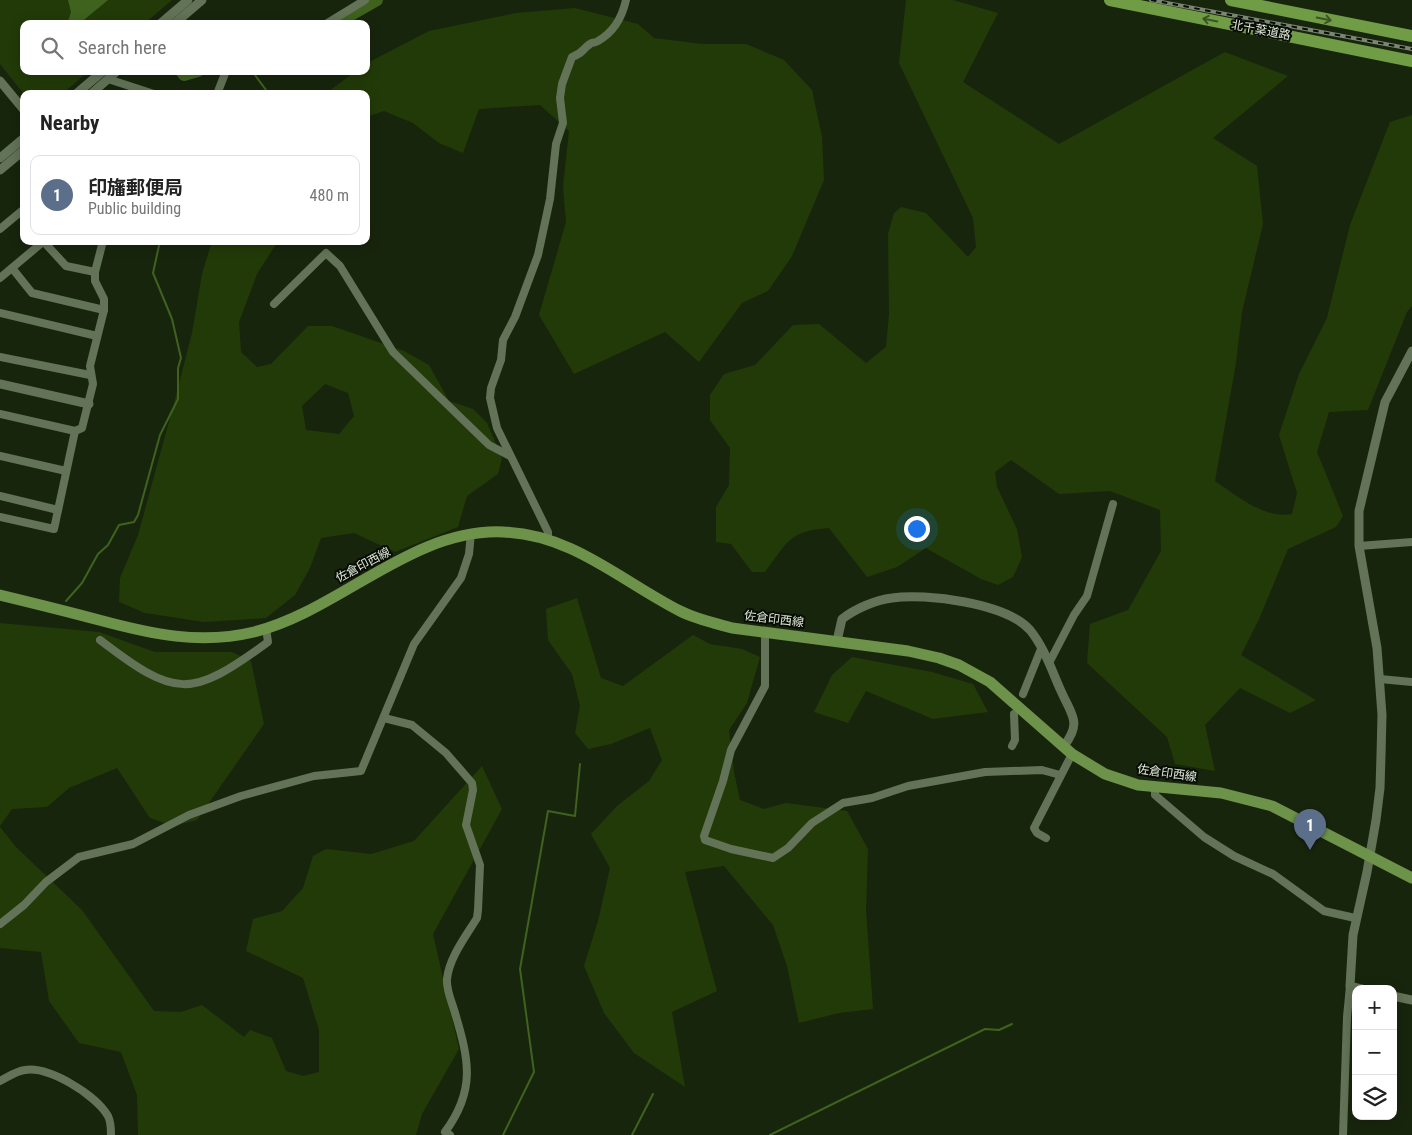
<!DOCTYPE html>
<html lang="en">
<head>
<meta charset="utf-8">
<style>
	body { margin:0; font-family:"Roboto Condensed","Noto Sans JP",sans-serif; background:#f2f2f2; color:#222 }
	.controls { position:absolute; right:15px; bottom:15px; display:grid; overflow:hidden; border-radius:10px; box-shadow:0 2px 12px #0003 }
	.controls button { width:45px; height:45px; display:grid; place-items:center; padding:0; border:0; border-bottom:1px solid #e0e0e0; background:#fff; color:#222; font:25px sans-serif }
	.you { position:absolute; left:916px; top:528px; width:18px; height:18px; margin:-12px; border:4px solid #fff; border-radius:50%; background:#1a73e8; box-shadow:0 0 0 8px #1a73e833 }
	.badge { display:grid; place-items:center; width:32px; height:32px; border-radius:50%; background:#1a73e8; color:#fff; font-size:16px; font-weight:700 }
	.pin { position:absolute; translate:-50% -41px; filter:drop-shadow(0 1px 2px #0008) }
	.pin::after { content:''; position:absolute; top:26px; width:18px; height:15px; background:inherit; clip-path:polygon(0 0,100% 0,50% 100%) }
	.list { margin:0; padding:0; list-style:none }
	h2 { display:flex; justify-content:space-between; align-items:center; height:65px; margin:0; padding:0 20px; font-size:21px }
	h2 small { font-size:16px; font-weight:400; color:#767676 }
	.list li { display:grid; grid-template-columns:32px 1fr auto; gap:15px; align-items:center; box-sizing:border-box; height:80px; margin:0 10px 10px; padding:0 10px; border:1px solid #e0e0e0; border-radius:10px }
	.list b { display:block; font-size:19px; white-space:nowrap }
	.list p { margin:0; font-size:16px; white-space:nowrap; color:#767676 }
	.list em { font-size:16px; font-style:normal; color:#767676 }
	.icon { flex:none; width:28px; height:28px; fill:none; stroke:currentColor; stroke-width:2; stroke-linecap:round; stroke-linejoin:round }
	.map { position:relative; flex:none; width:1412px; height:1135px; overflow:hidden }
	.search { position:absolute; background:#fff; box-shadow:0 2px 12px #0003; left:20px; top:20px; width:350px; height:55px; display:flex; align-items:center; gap:12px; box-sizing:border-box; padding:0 18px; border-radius:10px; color:#767676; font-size:19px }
	.panel { position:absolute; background:#fff; box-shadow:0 2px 12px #0003; left:20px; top:90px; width:350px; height:155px; border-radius:10px }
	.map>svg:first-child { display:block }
</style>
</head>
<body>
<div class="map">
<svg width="1412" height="1135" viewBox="0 0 1412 1135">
	<rect width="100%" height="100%" fill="#18250d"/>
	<!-- green -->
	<g fill="#223a08" fill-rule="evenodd">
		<polygon points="0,0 172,0 144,24 24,24 24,71 89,71 62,94 24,94 0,64"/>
		<path d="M906 0H953L998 13 963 82 1059 144 1225 52 1288 76 1213 138 1257 166 1263 224 1242 312 1236 363 1215 481C1237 496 1264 519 1292 514L1297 493 1279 435 1299 374 1327 318 1350 225 1390 122 1412 115V306L1407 312 1368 410 1329 412 1317 452 1343 516 1336 527 1288 549 1260 617 1241 655 1316 700 1290 713 1240 688 1205 725 1215 771 1175 764 1167 737 1087 663 1090 624 1128 610 1161 551 1160 510 1110 491 1059 494 1011 460 995 472 997 487 1017 529 1022 557 1013 577 998 585 981 579 926 548 897 567 867 577 829 528C788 531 788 542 765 572H752L731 544 716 542V507L729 485 730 448 710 420V395L724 374 755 365 793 325 819 324 866 363 886 347 889 314 888 234 894 213 901 207 926 213 968 257 976 247 973 218 899 63Z"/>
		<polygon points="575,8 638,24 654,38 702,44 746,44 784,60 812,90 822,137 824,180 792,256 768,291 742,303 699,362 665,332 574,374 539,315 566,222 563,186 569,131 540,105 479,109 463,153 439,143 413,123 384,111 366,117 366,94 325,94 356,71 366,71 366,64 371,61 429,31 516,13"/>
		<path d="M212 241H278L257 274 239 322 241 352 257 367 271 364 308 326H332L404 351 429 365 449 401 473 409 487 423 502 458 498 474 467 496 458 527 395 552 354 533 321 538 310 568 295 595 266 618 204 622 145 613 119 602 120 578 138 535 174 403 192 333 202 274ZM325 384 348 393 354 416 339 434 306 430 302 406Z"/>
		<polygon points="577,598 601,678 623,686 693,635 710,644 742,649 760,657 747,703 729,730 734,772 740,800 764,809 786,803 847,811 868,849 866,910 873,1009 839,1013 799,1023 787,966 773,925 724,866 685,872 717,991 672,1012 685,1087 634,1053 604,1013 584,966 598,921 610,868 591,834 617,806 649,781 662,760 650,728 611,744 588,749 575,733 580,706 572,674 548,640 546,609"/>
		<polygon points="0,623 99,632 155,652 232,652 251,661 264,724 197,820 173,826 150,818 117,768 69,788 47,807 12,809 0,826"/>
		<polygon points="852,657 932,672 973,684 988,712 933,719 866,691 848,723 814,712 832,675"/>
		<polygon points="482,766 502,809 433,934 459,1049 422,1114 416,1135 138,1135 137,1095 121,1052 79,1043 49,1001 41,952 0,948 0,827 16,847 82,910 154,1011 181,1012 202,1005 244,1037 250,1030 272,1038 286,1071 303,1076 319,1072 319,1030 303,978 246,951 253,919 282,911 303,888 313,856 326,849 371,854 414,841"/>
	</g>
	<!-- water -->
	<polygon fill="#3f621e" points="68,0 108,0 79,24 67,24 71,12"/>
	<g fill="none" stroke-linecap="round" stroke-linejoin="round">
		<!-- stream -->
		<g stroke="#3f621e" stroke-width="2">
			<polyline points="252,71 269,94"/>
			<polyline points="66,601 82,583 98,554 108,545 119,525 134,522 138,515 160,435 178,399 178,368 181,358 172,319 153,273 160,241"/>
			<polyline points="503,1135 534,1072 520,969 548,811 575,816 580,764"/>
			<polyline points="632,1135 653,1094"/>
			<polyline points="770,1135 985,1029 999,1030 1012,1024"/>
		</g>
		<!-- river -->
		<g stroke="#3f621e" stroke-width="12">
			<polyline points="335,24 377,0"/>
			<polyline points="181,71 184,75 198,71"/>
		</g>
		<!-- minor -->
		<g stroke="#637357" stroke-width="8">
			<polyline points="326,24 365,0"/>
			<polyline points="108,79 154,94"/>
			<polyline points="217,94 226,71"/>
			<polyline points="0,229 24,209"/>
			<polyline points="44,242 66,266 95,272"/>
			<polyline points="12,268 32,293 104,310"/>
			<polyline points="0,278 44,241"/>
			<polyline points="274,304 326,253 340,266 393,352 489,445 510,456"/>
			<polyline points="0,313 97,336"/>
			<polyline points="0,357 90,375"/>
			<polyline points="0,414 75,431 82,428 93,384 90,366 104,310 104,299 95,281 95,272 103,241"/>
			<polyline points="0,456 66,471"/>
			<polyline points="0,496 58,510"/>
			<polyline points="0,517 54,529 75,431"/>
			<path d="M548 539V532L497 428 490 398 491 388 501 360 503 340 515 317 538 255 550 199 556 144 563 123 560 98 562 84 572 57C584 53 582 49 590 44 592 42 596 43 598 41 614 32 622 18 626 0"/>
			<polyline points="1359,546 1412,542"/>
			<polyline points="765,633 765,686 731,750 723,781 704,836 705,840 731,849 773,858 788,848 812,823 843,803 872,798 908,786 985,772 1042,770 1060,775"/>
			<path d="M100 640C176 698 190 699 268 642L266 628"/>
			<polyline points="1049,663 1074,615 1087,596 1113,504"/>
			<polyline points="1380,679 1412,682"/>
			<polyline points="1023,694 1041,649"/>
			<path d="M384 718 412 725 446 753 472 783 473 790 466 825 480 865 478 910 477 918C466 936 449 958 447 979 446 990 452 1002 455 1013 469 1060 476 1090 445 1132L450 1135"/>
			<polyline points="1012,746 1015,740 1014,714"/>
			<polyline points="1155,788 1155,795 1204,837 1234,856 1273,874 1324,911 1355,918"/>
			<polyline points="1046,838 1037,833 1034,828 1072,754"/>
			<polyline points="0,924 24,905 46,882 79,857 133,844 189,815 241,796 314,776 361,771 414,644 461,578 469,554 471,533"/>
			<path d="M0 1081C8 1077 16 1071 25 1070 49 1066 96 1095 108 1116 111 1122 111 1128 111 1135"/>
			<polyline points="1343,1135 1347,1017 1350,986"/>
		</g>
		<!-- tertiary -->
		<g stroke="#637357" stroke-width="9">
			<polyline points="160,24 188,0"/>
			<polyline points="174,24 202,0"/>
			<polyline points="0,81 24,110"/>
			<polyline points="76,94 103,71"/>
			<polyline points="91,94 117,71"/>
			<polyline points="0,158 24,138"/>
			<polyline points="0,170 24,150"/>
			<polyline points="0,384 89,404"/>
			<path d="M837 641 842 619C855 609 875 600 892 598 926 593 1006 603 1030 630 1044 647 1052 671 1061 691 1072 716 1082 722 1064 746"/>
			<polyline points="1362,989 1350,986 1353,935 1367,872 1376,820 1380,788 1381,755 1382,715 1377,648 1359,546 1359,511 1385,402 1412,351"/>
			<polyline points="1393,996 1412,1000"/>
		</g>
		<!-- primary -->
		<path stroke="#6d924a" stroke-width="11" d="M0 595C33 603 66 611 99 620 151 634 200 645 254 632 339 611 412 528 503 532 572 534 621 581 680 611 696 619 714 623 732 628L908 651 939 658 959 665 990 682 1072 754 1105 774 1138 785 1221 793 1272 806 1412 878"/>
		<!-- trunk -->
		<g stroke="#709c46" stroke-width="12">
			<polyline points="1110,0 1412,61"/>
			<polyline points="1231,0 1412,36"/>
		</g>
		<!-- rail casing -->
		<g stroke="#7b8672" stroke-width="4">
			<polyline id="rail" points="1151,0 1412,49"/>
		</g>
		<!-- rail -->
		<use href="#rail" stroke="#070c04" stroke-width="2" stroke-dasharray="5.5" stroke-linecap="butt"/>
	</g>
	<!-- one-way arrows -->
	<defs><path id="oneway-shaft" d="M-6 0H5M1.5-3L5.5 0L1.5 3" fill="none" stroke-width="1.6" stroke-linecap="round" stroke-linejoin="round" transform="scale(1.25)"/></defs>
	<g stroke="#3c5425">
		<use href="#oneway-shaft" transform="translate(1324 19) rotate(11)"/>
		<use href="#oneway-shaft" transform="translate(1210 20) rotate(-169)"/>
	</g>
	<g text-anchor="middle" stroke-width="4" stroke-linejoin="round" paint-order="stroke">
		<!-- street labels -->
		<g font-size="12" fill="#dfe8d8" stroke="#070c04">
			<text transform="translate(1261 30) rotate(11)" y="4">北千葉道路</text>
			<text transform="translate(363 565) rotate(-28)" y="4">佐倉印西線</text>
			<text transform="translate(774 619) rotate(7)" y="4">佐倉印西線</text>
			<text transform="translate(1167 773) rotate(8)" y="4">佐倉印西線</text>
		</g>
	</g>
</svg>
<div class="controls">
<button>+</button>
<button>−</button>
<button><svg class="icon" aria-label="layers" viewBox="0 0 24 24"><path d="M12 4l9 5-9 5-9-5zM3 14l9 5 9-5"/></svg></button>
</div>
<div class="you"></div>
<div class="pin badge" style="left:1310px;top:850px;background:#5c6f8a">1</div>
<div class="search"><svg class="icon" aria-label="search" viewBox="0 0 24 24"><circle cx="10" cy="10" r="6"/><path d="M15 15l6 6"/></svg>Search here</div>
<section class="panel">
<h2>Nearby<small></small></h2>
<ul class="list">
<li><span class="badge" style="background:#5c6f8a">1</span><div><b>印旛郵便局</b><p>Public building</p></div><em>480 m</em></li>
</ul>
</section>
</div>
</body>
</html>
